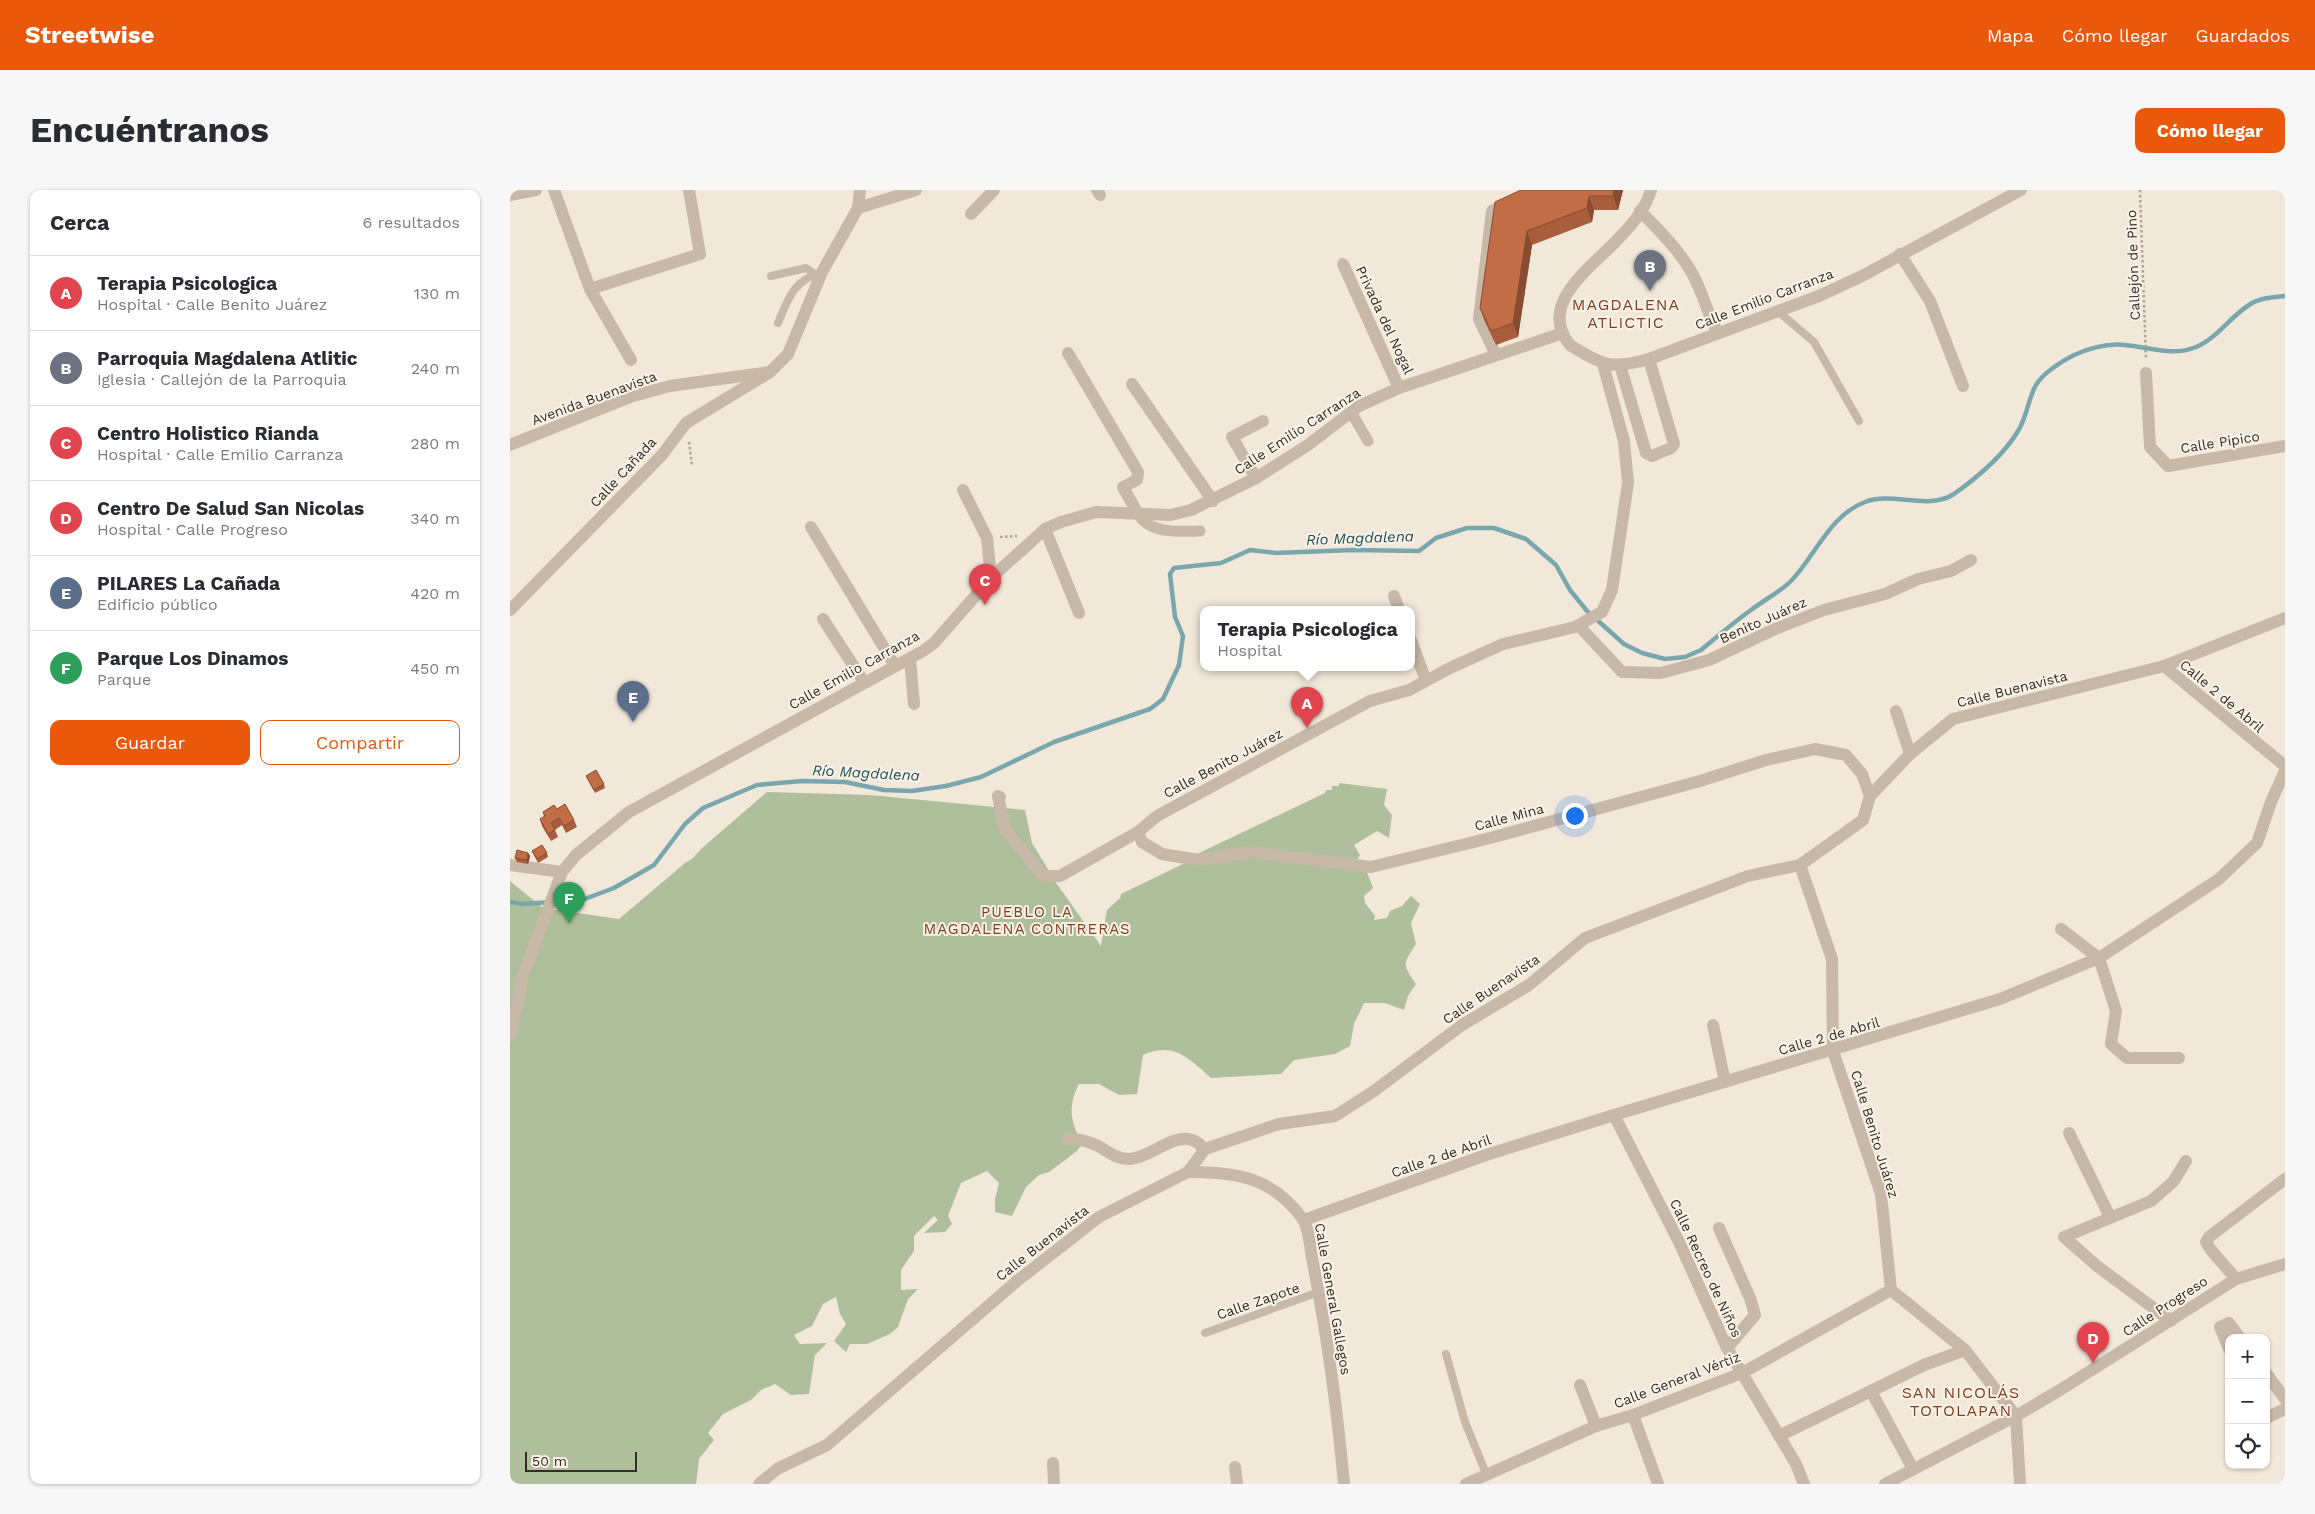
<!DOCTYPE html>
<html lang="es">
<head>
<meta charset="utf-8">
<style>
	body { margin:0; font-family:"Work Sans",sans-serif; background:#f7f7f7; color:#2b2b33 }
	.controls { position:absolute; right:15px; bottom:15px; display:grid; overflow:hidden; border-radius:10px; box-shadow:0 1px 4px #0004 }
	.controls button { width:45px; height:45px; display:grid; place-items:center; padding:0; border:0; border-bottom:1px solid #e1e1e2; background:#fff; color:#2b2b33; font:25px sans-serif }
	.scale { position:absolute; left:15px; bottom:12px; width:112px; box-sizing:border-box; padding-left:5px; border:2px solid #352c27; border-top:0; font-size:14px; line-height:18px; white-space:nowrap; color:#352c27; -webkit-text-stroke:4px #f9f2e6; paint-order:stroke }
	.you { position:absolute; left:1064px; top:625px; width:18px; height:18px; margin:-12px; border:4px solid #fff; border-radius:50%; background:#1a73e8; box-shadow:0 0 0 8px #1a73e833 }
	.badge { display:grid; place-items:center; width:32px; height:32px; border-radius:50%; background:#ea580c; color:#fff; font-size:16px; font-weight:700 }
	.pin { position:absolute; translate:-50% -41px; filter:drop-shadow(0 1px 2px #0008) }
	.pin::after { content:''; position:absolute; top:26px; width:18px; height:15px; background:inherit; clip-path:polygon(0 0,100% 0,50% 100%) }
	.popup { position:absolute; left:690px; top:416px; width:215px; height:65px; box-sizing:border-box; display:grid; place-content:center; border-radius:10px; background:#fff; filter:drop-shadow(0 1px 4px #0005); font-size:16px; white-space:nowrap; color:#7c7c81 }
	.popup b { font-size:19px; color:#2b2b33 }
	.popup::after { content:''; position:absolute; left:50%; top:100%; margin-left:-10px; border:10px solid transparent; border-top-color:#fff }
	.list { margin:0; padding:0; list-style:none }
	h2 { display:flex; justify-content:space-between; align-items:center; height:65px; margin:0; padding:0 20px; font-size:21px }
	h2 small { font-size:16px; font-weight:400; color:#7c7c81 }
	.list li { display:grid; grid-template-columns:32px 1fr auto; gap:15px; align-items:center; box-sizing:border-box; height:75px; padding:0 20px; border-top:1px solid #e1e1e2 }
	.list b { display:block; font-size:19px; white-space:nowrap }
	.list p { margin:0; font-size:16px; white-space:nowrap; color:#7c7c81 }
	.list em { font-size:16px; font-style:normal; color:#7c7c81 }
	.actions { display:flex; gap:10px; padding:15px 20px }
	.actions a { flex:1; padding:11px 0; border:1px solid #ea580c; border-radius:10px; text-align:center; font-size:18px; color:#ea580c }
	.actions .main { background:#ea580c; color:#fff }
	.icon { flex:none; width:28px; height:28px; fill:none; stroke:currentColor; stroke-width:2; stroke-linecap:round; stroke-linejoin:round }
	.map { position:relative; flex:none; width:1775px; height:1294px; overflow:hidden; border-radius:10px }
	header { display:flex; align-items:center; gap:30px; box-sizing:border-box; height:70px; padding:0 25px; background:#ea580c; color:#fff }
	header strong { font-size:24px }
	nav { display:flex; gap:28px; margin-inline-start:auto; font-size:18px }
	.intro { display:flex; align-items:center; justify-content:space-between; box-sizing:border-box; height:120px; padding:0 30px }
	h1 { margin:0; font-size:35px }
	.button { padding:12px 22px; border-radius:10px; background:#ea580c; color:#fff; font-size:18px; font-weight:700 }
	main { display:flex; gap:30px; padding:0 30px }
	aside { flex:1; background:#fff; border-radius:10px; box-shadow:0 1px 4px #0004 }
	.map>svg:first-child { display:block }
</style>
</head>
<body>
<header>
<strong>Streetwise</strong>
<nav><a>Mapa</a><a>Cómo llegar</a><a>Guardados</a></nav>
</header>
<div class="intro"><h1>Encuéntranos</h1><a class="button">Cómo llegar</a></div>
<main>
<aside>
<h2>Cerca<small>6 resultados</small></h2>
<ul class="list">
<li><span class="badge" style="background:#e0444e">A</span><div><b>Terapia Psicologica</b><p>Hospital · Calle Benito Juárez</p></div><em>130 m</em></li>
<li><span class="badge" style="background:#6b7280">B</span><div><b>Parroquia Magdalena Atlitic</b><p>Iglesia · Callejón de la Parroquia</p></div><em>240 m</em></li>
<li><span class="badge" style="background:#e0444e">C</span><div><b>Centro Holistico Rianda</b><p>Hospital · Calle Emilio Carranza</p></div><em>280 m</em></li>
<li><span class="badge" style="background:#e0444e">D</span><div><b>Centro De Salud San Nicolas</b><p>Hospital · Calle Progreso</p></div><em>340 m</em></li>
<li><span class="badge" style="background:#5c6f8a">E</span><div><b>PILARES La Cañada</b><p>Edificio público</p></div><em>420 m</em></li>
<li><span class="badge" style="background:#2e9e5b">F</span><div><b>Parque Los Dinamos</b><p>Parque</p></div><em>450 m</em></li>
</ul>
<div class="actions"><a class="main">Guardar</a><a>Compartir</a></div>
</aside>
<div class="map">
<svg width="1775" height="1294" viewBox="0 0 1775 1294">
	<rect width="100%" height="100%" fill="#f1e8da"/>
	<!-- green -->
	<path fill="#b0bf9b" d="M829 593 877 599 874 615 882 625 879 648 867 641 844 655 850 665 842 678 857 682 863 698 854 706 855 713 865 726 864 730 877 728 880 721 892 716 901 706 910 714 901 733 906 754C893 774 892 774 906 794L898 806 894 820 875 813H854L844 834 840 856 825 864 784 870 771 884 701 888C680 869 663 851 633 865L627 904 609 905 589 894H569C557 916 561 933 572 954L567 961 539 982 529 985 516 997 502 1026 485 1022V1009L489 993 477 981 451 993 438 1026 442 1034 435 1042 414 1043 428 1030 424 1026 404 1046V1061L391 1080V1100L408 1099 398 1109 388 1137 380 1144 357 1154H340L336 1162 324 1151 336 1134 330 1124 326 1107 313 1114 302 1136 284 1145 290 1154 317 1153 305 1165 299 1204 281 1205 265 1194 251 1200 241 1210 213 1224 198 1243 204 1250 189 1269 186 1294H0V691L33 718 109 729 175 673 183 668 191 659 257 602 360 605 515 620 522 653 547 694 591 756 597 720 610 708 611 704 681 670 689 663 815 603 816 600H822V596H829Z"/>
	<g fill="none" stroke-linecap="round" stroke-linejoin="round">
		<!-- stream -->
		<path stroke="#7aa7ad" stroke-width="4.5" d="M0 712 12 714 72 710 104 698 144 675 175 634 193 618 247 595 292 591 335 592 374 600 402 601 436 596 471 587 544 552 640 519 653 509 669 475 673 446 665 427 660 384 664 378 711 373 740 360 766 363 843 360 909 361 926 348 957 338H984L1016 349 1046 375 1060 400 1077 421 1114 454 1132 463 1155 469 1175 467 1191 460C1208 446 1224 432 1241 420 1254 410 1270 402 1281 391 1305 366 1320 325 1355 312 1382 301 1418 321 1444 304 1468 287 1493 266 1508 241 1517 227 1518 209 1526 195 1533 183 1552 171 1564 165 1580 158 1598 153 1615 155 1639 157 1662 167 1686 157 1706 149 1720 127 1739 115 1748 108 1764 107 1775 106"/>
		<!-- path -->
		<g stroke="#b4a391" stroke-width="2.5" stroke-dasharray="2.5 2.5" stroke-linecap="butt">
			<polyline points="1630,0 1636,169"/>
			<polyline points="179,252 182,275"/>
			<polyline points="490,347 507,346"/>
		</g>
		<!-- service -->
		<g stroke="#c8b8a7" stroke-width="8">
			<polyline points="261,86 296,78 305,84"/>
			<polyline points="1269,122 1304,152 1349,231"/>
			<path d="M268 133C279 107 283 91 312 82"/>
			<polyline points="695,1143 809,1102"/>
			<polyline points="936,1164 955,1232 977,1286"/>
		</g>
		<!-- pedestrian -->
		<g stroke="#c8b8a7" stroke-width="11">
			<polyline points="841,222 858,251"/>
			<path d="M628 324C641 345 669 341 690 341"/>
		</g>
		<!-- minor -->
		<g stroke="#c8b8a7" stroke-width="12">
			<polyline points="44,0 80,99 121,170"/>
			<polyline points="587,0 590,5"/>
			<polyline points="0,5 26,0"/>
			<path d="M1130 21C1149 40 1169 60 1182 83 1193 102 1197 124 1208 143"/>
			<polyline points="461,24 484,0"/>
			<polyline points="1390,64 1420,111 1453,196"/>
			<polyline points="833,74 889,198"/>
			<polyline points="80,99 190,64 179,0"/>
			<polyline points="558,163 628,282 627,290 613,297 628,324"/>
			<polyline points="986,165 969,129 982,21 1027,0"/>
			<polyline points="1110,175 1136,263 1142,266 1161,258 1164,254 1139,169"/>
			<polyline points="1636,183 1640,257 1658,276 1775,256"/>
			<polyline points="622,194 703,311"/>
			<polyline points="0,255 123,206 160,196 260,182"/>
			<polyline points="746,288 722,247 753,231"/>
			<polyline points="453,300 477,348 481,388"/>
			<polyline points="301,337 385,476"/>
			<polyline points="535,339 569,423"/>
			<polyline points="884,406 889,419"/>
			<polyline points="313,429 354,492"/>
			<polyline points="1069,436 1112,482 1151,483 1199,470 1265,439 1314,420 1375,404 1408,389 1441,381 1461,370"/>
			<polyline points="901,450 916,491"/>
			<polyline points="400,469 404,514"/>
			<polyline points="1654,476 1775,576"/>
			<polyline points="1386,521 1400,564"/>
			<polyline points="490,607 488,606 495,639 533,686 550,686 628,642 647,626 860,511 899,500 940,478 993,454 1065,437 1092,422 1102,400 1118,293 1114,251 1093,174"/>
			<polyline points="628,642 632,652 652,664 689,670 740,662 861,677 980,648 1190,591 1256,570 1305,559 1336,565 1352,584 1360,606"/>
			<polyline points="1290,675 1322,769 1323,861 1371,1004 1381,1100 1455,1160 1506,1226 1510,1294"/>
			<polyline points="1551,739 1589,768 1606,821 1601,854 1617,868 1669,868"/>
			<polyline points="1203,835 1215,892"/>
			<polyline points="1104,925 1169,1052 1217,1158 1286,1274 1294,1294"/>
			<polyline points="1559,943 1600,1027"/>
			<path d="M558 949C565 949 573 950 581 953 594 957 605 970 620 969 639 968 664 943 682 950 687 951 691 956 695 959"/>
			<path d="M678 982C726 982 762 987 792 1028 799 1037 800 1057 802 1068 817 1143 827 1218 834 1294"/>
			<polyline points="794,1030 976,965 1104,925 1490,809 1589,768 1709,689 1747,653 1761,612 1775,581"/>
			<polyline points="1209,1038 1240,1108 1245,1125 1217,1158"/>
			<polyline points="1726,1089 1701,1060 1696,1052 1699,1047 1775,989"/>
			<polyline points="1661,1131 1587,1076 1554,1047 1641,1011 1663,992 1676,971"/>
			<polyline points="1719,1159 1710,1137 1719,1133 1730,1148"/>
			<polyline points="1756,1183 1775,1209"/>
			<polyline points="1070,1195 1086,1236"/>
			<polyline points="1361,1201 1403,1279"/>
			<polyline points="1123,1225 1148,1294"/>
			<polyline points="1756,1228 1775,1219"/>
			<polyline points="1269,1246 1414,1175 1455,1160"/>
			<polyline points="543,1273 544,1294"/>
			<polyline points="725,1277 727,1294"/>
			<polyline points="249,1294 267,1279 317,1255 507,1091 589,1027 678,982 695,959 769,934 825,926 864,901 952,835 1019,795 1075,748 1238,686 1290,675 1353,630 1360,606 1400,564 1443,529 1654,476 1775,428"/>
			<polyline points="956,1294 1086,1236 1123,1225 1232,1183 1381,1100"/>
			<polyline points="1375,1294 1506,1226 1550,1200 1726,1089 1775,1074"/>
		</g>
		<!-- tertiary -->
		<g stroke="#c8b8a7" stroke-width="12">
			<path d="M1141 0C1136 18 1122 35 1109 48 1086 74 1025 113 1060 155 1093 175 1100 180 1139 169L1309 106 1352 86 1511 0"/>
			<polyline points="348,18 406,0"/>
			<polyline points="0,420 152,265 176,233 260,182 278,164 312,82 348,18 350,0"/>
			<polyline points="0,675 52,682"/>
			<polyline points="0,846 13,785 52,682 66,665 119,622 413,461 424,453 481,388 535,339 551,332 586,322 660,325 681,320 746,288 798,255 849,216 889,198 1053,143"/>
		</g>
	</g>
	<!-- wall -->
	<g fill="#a85e3c">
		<polygon points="1011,0 1113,0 1108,20 1084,20 1082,32 1022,55 1008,147 986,155 975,132 970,118"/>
		<polygon points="76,586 94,594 95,598 85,603"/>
		<polygon points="47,619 64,630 67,637 56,643 52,635 45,640 48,647 41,651 32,636 30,629 34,627 33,622"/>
		<polygon points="22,661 37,663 38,667 28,673"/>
		<polygon points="18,663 20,666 18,674 7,672 5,668"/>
	</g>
	<!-- shaded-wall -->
	<g fill="#884c31">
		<polygon points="1104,0 1113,0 1108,20 1103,6"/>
		<polygon points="1079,6 1084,20 1082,32 1077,18"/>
		<polygon points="1017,41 1022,55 1008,147 1003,133"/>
		<polygon points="18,663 20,666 18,674 17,670"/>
	</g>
	<!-- building -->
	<g fill="#c36d46" stroke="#884c31">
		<polygon points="1011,0 1104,0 1103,6 1079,6 1077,18 1017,41 1003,133 981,141 970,118 985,12"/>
		<polygon points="86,580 94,594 84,600 76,586"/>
		<polygon points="55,614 64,630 54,636 49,628 41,633 45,640 38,644 30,629 35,626 33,622 44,615 47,619"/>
		<polygon points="32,655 37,663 27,669 22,661"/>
		<polygon points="7,660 18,663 17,670 5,668"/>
	</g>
	<g text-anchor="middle" stroke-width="4" stroke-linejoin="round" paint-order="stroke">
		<!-- street labels -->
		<g font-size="14" fill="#352c27" stroke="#f9f2e6">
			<text transform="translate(1623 75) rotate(-92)" y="5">Callejón de Pino</text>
			<text transform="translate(1254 109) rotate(-21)" y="5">Calle Emilio Carranza</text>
			<text transform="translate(875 130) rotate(65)" y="5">Privada del Nogal</text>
			<text transform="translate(84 208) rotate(-20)" y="5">Avenida Buenavista</text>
			<text transform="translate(787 241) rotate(-33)" y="5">Calle Emilio Carranza</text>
			<text transform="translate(1710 252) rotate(-9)" y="5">Calle Pipico</text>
			<text transform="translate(113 282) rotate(-47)" y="5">Calle Cañada</text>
			<text transform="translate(1253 430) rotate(-24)" y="5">Benito Juárez</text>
			<text transform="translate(344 480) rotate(-29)" y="5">Calle Emilio Carranza</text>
			<text transform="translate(1502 499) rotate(-14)" y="5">Calle Buenavista</text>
			<text transform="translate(1712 506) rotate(40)" y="5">Calle 2 de Abril</text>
			<text transform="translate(713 573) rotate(-28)" y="5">Calle Benito Juárez</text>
			<text transform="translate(999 627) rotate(-15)" y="5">Calle Mina</text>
			<text transform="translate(981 799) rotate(-34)" y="5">Calle Buenavista</text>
			<text transform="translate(1319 846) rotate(-16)" y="5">Calle 2 de Abril</text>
			<text transform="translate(1365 944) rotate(73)" y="5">Calle Benito Juárez</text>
			<text transform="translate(931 966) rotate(-19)" y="5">Calle 2 de Abril</text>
			<text transform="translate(532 1053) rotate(-38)" y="5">Calle Buenavista</text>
			<text transform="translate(1196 1078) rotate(65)" y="5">Calle Recreo de Niños</text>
			<text transform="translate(823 1109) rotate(80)" y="5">Calle General Gallegos</text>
			<text transform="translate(748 1111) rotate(-19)" y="5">Calle Zapote</text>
			<text transform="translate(1655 1116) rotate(-33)" y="5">Calle Progreso</text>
			<text transform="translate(1167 1190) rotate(-21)" y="5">Calle General Vértiz</text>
		</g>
		<!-- water labels -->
		<g font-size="15" font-style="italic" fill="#1e4d55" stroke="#f9f2e6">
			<text transform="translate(850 348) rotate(-2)" y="5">Río Magdalena</text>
			<text transform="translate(356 583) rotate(3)" y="5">Río Magdalena</text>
		</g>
		<!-- neighbourhood labels -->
		<g font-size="15" letter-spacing="1" fill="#824022" stroke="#f9f2e6">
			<text x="517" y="727">PUEBLO LA<tspan x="517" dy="17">MAGDALENA CONTRERAS</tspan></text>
		</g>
		<!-- quarter labels -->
		<g font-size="16" letter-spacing="1" fill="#824022" stroke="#f9f2e6">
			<text x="1116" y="120">MAGDALENA<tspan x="1116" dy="18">ATLICTIC</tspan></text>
			<text x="1451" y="1208">SAN NICOLÁS<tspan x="1451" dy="18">TOTOLAPAN</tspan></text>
		</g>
	</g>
</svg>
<div class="controls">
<button>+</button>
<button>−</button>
<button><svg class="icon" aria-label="locate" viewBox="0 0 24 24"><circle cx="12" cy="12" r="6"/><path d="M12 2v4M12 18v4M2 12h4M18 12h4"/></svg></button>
</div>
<div class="scale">50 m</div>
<div class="you"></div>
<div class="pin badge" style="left:797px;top:538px;background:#e0444e">A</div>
<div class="popup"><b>Terapia Psicologica</b>Hospital</div>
<div class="pin badge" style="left:1140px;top:101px;background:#6b7280">B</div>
<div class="pin badge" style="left:475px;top:415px;background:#e0444e">C</div>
<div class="pin badge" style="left:1583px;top:1173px;background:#e0444e">D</div>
<div class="pin badge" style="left:123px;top:532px;background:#5c6f8a">E</div>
<div class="pin badge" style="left:59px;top:733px;background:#2e9e5b">F</div>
</div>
</main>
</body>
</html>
